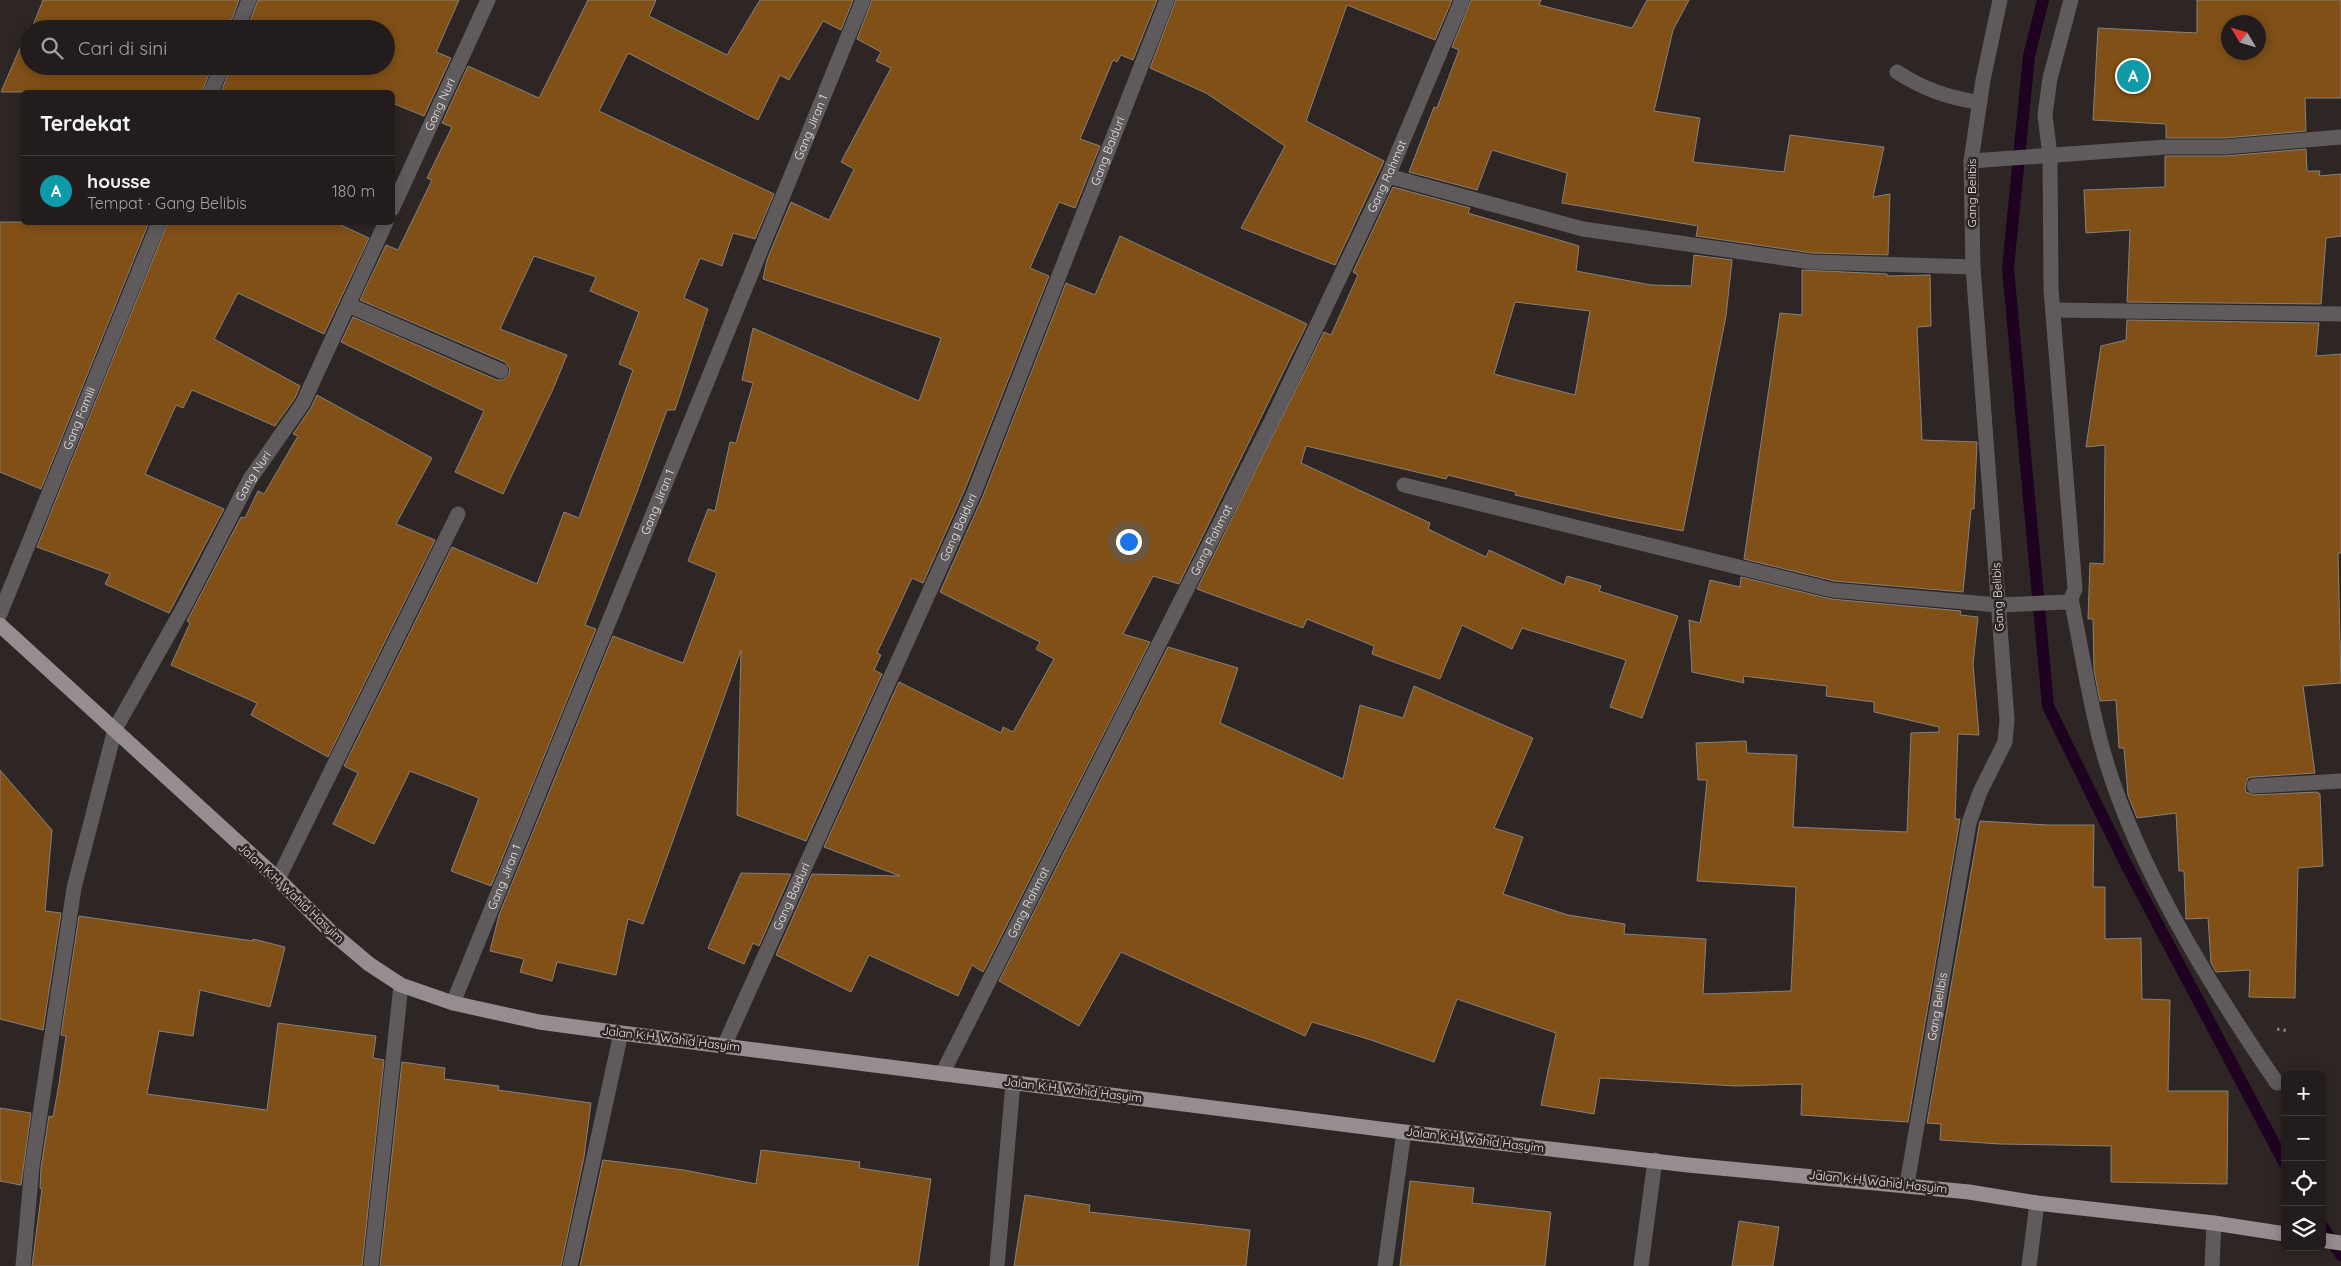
<!DOCTYPE html>
<html lang="id">
<head>
<meta charset="utf-8">
<style>
	body { margin:0; font-family:Quicksand,sans-serif; background:#2a2525; color:#f1f3f6 }
	.controls { position:absolute; right:15px; bottom:15px; display:grid; overflow:hidden; border-radius:8px; box-shadow:0 2px 12px #0003 }
	.controls button { width:45px; height:45px; display:grid; place-items:center; padding:0; border:0; border-bottom:1px solid #3f3a3b; background:#221c1c; color:#f1f3f6; font:25px sans-serif }
	.compass { position:absolute; left:2221px; top:15px; width:45px; height:45px; border-radius:50%; background:#221c1c; box-shadow:0 2px 12px #0003; rotate:308deg }
	.you { position:absolute; left:1128px; top:541px; width:18px; height:18px; margin:-12px; border:4px solid #fff; border-radius:50%; background:#1a73e8; box-shadow:0 0 0 8px #1a73e833 }
	.badge { display:grid; place-items:center; width:32px; height:32px; border-radius:50%; background:#2563eb; color:#fff; font-size:16px; font-weight:700 }
	.pin { position:absolute; translate:-50% -50%; border:2px solid #fff; box-shadow:0 1px 5px #0006 }
	.list { margin:0; padding:0; list-style:none }
	h2 { display:flex; justify-content:space-between; align-items:center; height:65px; margin:0; padding:0 20px; font-size:21px }
	h2 small { font-size:16px; font-weight:400; color:#a2a1a3 }
	.list li { display:grid; grid-template-columns:32px 1fr auto; gap:15px; align-items:center; box-sizing:border-box; height:70px; padding:0 20px; border-top:1px solid #3f3a3b }
	.list b { display:block; font-size:19px; white-space:nowrap }
	.list p { margin:0; font-size:16px; white-space:nowrap; color:#a2a1a3 }
	.list em { font-size:16px; font-style:normal; color:#a2a1a3 }
	.icon { flex:none; width:28px; height:28px; fill:none; stroke:currentColor; stroke-width:2; stroke-linecap:round; stroke-linejoin:round }
	.map { position:relative; flex:none; width:2341px; height:1266px; overflow:hidden }
	.search { position:absolute; background:#221c1c; box-shadow:0 2px 12px #0003; left:20px; top:20px; width:375px; height:55px; display:flex; align-items:center; gap:12px; box-sizing:border-box; padding:0 18px; border-radius:28px; color:#a2a1a3; font-size:19px }
	.panel { position:absolute; background:#221c1c; box-shadow:0 2px 12px #0003; left:20px; top:90px; width:375px; height:135px; border-radius:8px }
	.map>svg:first-child { display:block }
</style>
</head>
<body>
<div class="map">
<svg width="2341" height="1266" viewBox="0 0 2341 1266">
	<rect width="100%" height="100%" fill="#2d2625"/>
	<g fill="none" stroke-linecap="round" stroke-linejoin="round">
		<!-- stream -->
		<g stroke="#1f0220" stroke-width="12">
			<polyline points="2043,0 2029,56 2008,268 2048,706 2129,870 2285,1164"/>
			<polyline points="2322,1226 2341,1255"/>
		</g>
	</g>
	<!-- building -->
	<g fill="#805017" stroke="#86807b" fill-rule="evenodd">
		<polygon points="43,0 239,0 228,29 29,29 29,66 212,66 202,92 1,92 29,27 32,28"/>
		<polygon points="258,0 459,0 436,52 451,58 424,116 392,103 392,92 221,92 231,66 386,66 386,29 247,29"/>
		<polygon points="588,0 656,0 649,16 727,55 760,0 853,0 841,30 823,21 789,80 780,75 758,120 628,53 599,111 774,194 755,239 733,233 722,266 700,258 684,298 708,309 675,410 667,410 634,500 585,625 596,629 491,886 451,871 479,798 410,771 374,844 333,824 358,773 344,766 452,547 537,584 564,512 579,518 633,370 619,364 639,312 590,291 596,277 534,256 500,329 567,355 553,389 503,494 455,472 484,411 341,342 353,317 497,380 503,380 509,375 510,369 505,362 360,300 386,245 398,250 432,180 427,178 452,127 442,123 468,66 539,98"/>
		<polygon points="872,0 1157,0 1133,60 1121,55 1117,62 1113,60 1080,139 1100,146 1075,208 1059,202 1030,268 1049,276 965,489 923,583 912,578 877,653 881,655 874,670 882,674 806,841 737,815 741,650 643,924 628,919 616,975 557,962 552,981 520,972 524,959 490,951 499,915 613,636 683,663 717,573 688,561 708,509 715,511 730,442 736,443 753,383 742,380 753,328 919,401 941,338 763,279 767,260 791,202 829,220 854,169 841,162 891,68 876,61 881,52 857,39"/>
		<polygon points="1176,0 1452,0 1435,40 1347,5 1306,121 1384,161 1335,265 1241,228 1285,146 1206,93 1150,68"/>
		<polygon points="1471,0 1541,0 1539,5 1632,28 1647,0 1689,0 1673,30 1654,111 1700,118 1693,162 1784,172 1790,135 1884,147 1873,197 1890,194 1888,255 1812,253 1696,236 1698,226 1562,203 1567,173 1492,150 1477,190 1409,172 1434,107 1437,108 1459,50 1452,47"/>
		<path d="M2197 0H2341V98H2305L2306 131 2225 138H2166V124L2093 120 2098 28 2197 33ZM2228 22H2258V52H2228Z"/>
		<polygon points="2306,149 2307,171 2320,171 2319,176 2341,174 2341,236 2326,238 2321,304 2127,302 2130,230 2086,233 2084,190 2165,187 2165,156 2226,156"/>
		<path d="M1393 187 1470 208 1468 213 1579 246 1576 271 1651 285 1691 286 1694 255 1732 260 1726 316 1683 531 1617 518 1515 495 1516 492 1448 475 1446 479 1306 446 1301 463 1430 523 1428 529 1486 557 1489 550 1564 585 1567 576 1601 586 1599 591 1678 616 1642 718 1610 707 1626 660 1522 628 1512 649 1462 625 1440 679 1372 654 1374 646 1307 619 1303 628 1197 589 1324 332 1331 335 1358 275 1353 272ZM1515 302 1590 311 1575 395 1494 374Z"/>
		<polygon points="0,222 149,222 41,489 0,472"/>
		<polygon points="168,222 334,222 369,238 324,334 238,293 214,339 300,386 295,398 275,426 192,390 183,408 176,405 145,474 224,509 169,613 105,584 110,574 37,547"/>
		<polygon points="1120,236 1307,324 1179,584 1153,576 1123,634 1150,642 983,972 972,965 958,996 869,955 851,992 776,955 812,874 900,876 824,847 899,682 1001,733 1003,727 1013,732 1054,659 1036,649 1040,642 940,592 983,496 1066,283 1095,295"/>
		<polygon points="1802,270 1887,274 1887,276 1930,275 1931,326 1917,327 1922,440 1977,442 1974,509 1971,509 1963,592 1834,581 1744,559 1780,313 1802,315"/>
		<polygon points="2127,320 2319,323 2316,356 2341,354 2341,553 2338,553 2341,683 2303,686 2315,773 2253,777 2248,778 2245,786 2246,792 2254,795 2317,792 2320,794 2323,866 2298,868 2295,998 2249,997 2250,970 2216,972 2211,963 2208,918 2186,919 2184,871 2179,871 2176,813 2137,818 2128,795 2124,748 2119,748 2116,700 2100,701 2094,670 2093,619 2088,619 2090,563 2104,564 2105,445 2086,447 2101,346 2126,340"/>
		<polygon points="317,395 432,458 396,524 435,540 328,757 251,715 257,703 171,665 190,623 187,621 241,517 245,518 258,491 264,494 298,436 293,434 311,408"/>
		<polygon points="1741,577 1831,599 1961,611 1960,615 1978,617 1973,664 1979,735 1958,734 1955,819 1960,819 1908,1122 1801,1115 1802,1084 1736,1086 1600,1078 1594,1114 1541,1105 1556,1033 1457,999 1434,1062 1371,1040 1312,1022 1305,1036 1121,952 1079,1026 999,981 1168,647 1238,668 1220,723 1343,779 1360,705 1403,718 1414,686 1533,738 1494,828 1523,837 1503,894 1568,915 1625,924 1624,934 1706,939 1703,994 1791,991 1796,887 1697,881 1707,780 1698,780 1696,743 1746,741 1747,753 1797,755 1793,827 1907,832 1911,733 1939,732 1939,727 1874,712 1874,702 1826,696 1827,686 1743,676 1744,683 1692,672 1689,620 1700,623 1710,580 1740,587"/>
		<polygon points="0,770 52,830 45,911 61,913 43,1030 0,1019"/>
		<polygon points="1980,821 2047,825 2094,825 2093,887 2105,887 2105,939 2141,938 2142,999 2170,1000 2168,1091 2228,1091 2227,1184 2111,1182 2111,1146 2000,1144 1940,1140 1941,1124 1927,1123"/>
		<polygon points="741,873 791,874 759,946 753,943 744,964 708,948"/>
		<polygon points="79,916 253,941 253,939 285,947 270,1007 200,990 193,1036 159,1031 147,1094 267,1110 278,1023 376,1036 373,1058 384,1060 362,1266 32,1266 42,1189 40,1188 41,1168 49,1116 53,1117 59,1084 66,1036 61,1035"/>
		<polygon points="402,1062 445,1068 444,1079 499,1086 498,1090 591,1103 584,1157 561,1266 380,1266"/>
		<polygon points="0,1108 31,1113 21,1185 0,1181"/>
		<polygon points="761,1150 860,1162 859,1168 931,1179 918,1266 580,1266 603,1160 684,1170 756,1184"/>
		<polygon points="1410,1181 1474,1188 1472,1203 1551,1212 1545,1266 1400,1266"/>
		<polygon points="1025,1195 1090,1205 1089,1212 1250,1230 1246,1266 1014,1266"/>
		<polygon points="1739,1221 1779,1227 1773,1266 1732,1266"/>
	</g>
	<g fill="none" stroke-linecap="round" stroke-linejoin="round">
		<!-- path -->
		<polyline stroke="#867f7e" stroke-width="3" stroke-dasharray="2.5 4" stroke-linecap="butt" points="2277,1029 2289,1031"/>
		<!-- minor -->
		<g stroke="#5f5b5c" stroke-width="15">
			<polyline points="237,29 249,0"/>
			<path d="M1897 72C1927 91 1945 96 1980 103"/>
			<polyline points="211,92 222,66"/>
			<polyline points="1971,161 2166,147 2225,147 2341,137"/>
			<polyline points="1388,176 1583,229 1811,262 1973,267"/>
			<path id="s1" d="M392 209 488 0"/>
			<polyline points="348,305 501,371"/>
			<polyline points="2053,310 2341,314"/>
			<polyline points="1404,485 1832,590 1998,605 2067,602 2071,599 2075,589 2051,289 2050,156 2045,115 2050,78 2071,0"/>
			<path d="M2071 599C2081 646 2088 694 2100 740 2131 858 2208 983 2277 1083"/>
			<path id="s2" d="M0 614 159 222"/>
			<polyline points="2254,786 2341,781"/>
			<polyline points="278,879 458,514"/>
			<path id="s3" d="M453 1003 863 0"/>
			<path id="s4" d="M724 1046 974 493 1167 0"/>
			<path id="s5" d="M942 1074 1271 422 1388 176 1462 0"/>
			<path id="s6" d="M1907 1184 1969 823 1980 792 2005 742 2007 720 1973 267 1971 161 1983 80 2000 0"/>
			<path id="s7" d="M23 1266 32 1167 74 888 115 729 185 605 250 479 303 403 386 222"/>
			<polyline points="371,1266 401,985"/>
			<polyline points="570,1266 621,1033"/>
			<polyline points="997,1266 1013,1083"/>
			<polyline points="1385,1266 1404,1132"/>
			<polyline points="1641,1266 1655,1160"/>
			<polyline points="2029,1266 2037,1203"/>
			<polyline points="2212,1266 2214,1223"/>
		</g>
		<!-- major -->
		<g stroke="#958d8f" stroke-width="15">
			<polyline points="0,625 278,879 331,932 369,964 401,985 453,1003 539,1022 621,1033 1404,1132 1688,1165 1969,1192 2037,1203 2214,1223 2285,1234"/>
			<polyline points="2322,1240 2341,1243"/>
		</g>
	</g>
	<g text-anchor="middle" stroke-width="5" stroke-linejoin="round" paint-order="stroke">
		<!-- street labels -->
		<g font-size="12" fill="#e7e2e1" stroke="#2d2625">
			<text dy="4" stroke="none"><textPath href="#s1" startOffset="115">Gang Nuri</textPath></text>
			<text dy="4" stroke="none"><textPath href="#s3" startOffset="946">Gang Jiran 1</textPath></text>
			<text dy="4" stroke="none"><textPath href="#s4" startOffset="974">Gang Baiduri</textPath></text>
			<text dy="4" stroke="none"><textPath href="#s5" startOffset="1002">Gang Rahmat</textPath></text>
			<text transform="translate(1972 193) rotate(-90)" y="4">Gang Belibis</text>
			<text dy="4" stroke="none"><textPath href="#s2" startOffset="211">Gang Famili</textPath></text>
			<text dy="4" stroke="none"><textPath href="#s7" startOffset="834">Gang Nuri</textPath></text>
			<text dy="4" stroke="none"><textPath href="#s3" startOffset="541">Gang Jiran 1</textPath></text>
			<text dy="4" stroke="none"><textPath href="#s4" startOffset="569">Gang Baiduri</textPath></text>
			<text dy="4" stroke="none"><textPath href="#s5" startOffset="598">Gang Rahmat</textPath></text>
			<text transform="translate(1998 597) rotate(-93)" y="4">Gang Belibis</text>
			<text dy="4" stroke="none"><textPath href="#s3" startOffset="136">Gang Jiran 1</textPath></text>
			<text transform="translate(291 893) rotate(43)" y="4">Jalan K.H. Wahid Hasyim</text>
			<text dy="4" stroke="none"><textPath href="#s4" startOffset="164">Gang Baiduri</textPath></text>
			<text dy="4" stroke="none"><textPath href="#s5" startOffset="192">Gang Rahmat</textPath></text>
			<text dy="4" stroke="none"><textPath href="#s6" startOffset="180">Gang Belibis</textPath></text>
			<text transform="translate(671 1039) rotate(7)" y="4">Jalan K.H. Wahid Hasyim</text>
			<text transform="translate(1073 1090) rotate(7)" y="4">Jalan K.H. Wahid Hasyim</text>
			<text transform="translate(1475 1140) rotate(7)" y="4">Jalan K.H. Wahid Hasyim</text>
			<text transform="translate(1878 1182) rotate(6)" y="4">Jalan K.H. Wahid Hasyim</text>
		</g>
	</g>
</svg>
<div class="controls">
<button>+</button>
<button>−</button>
<button><svg class="icon" aria-label="locate" viewBox="0 0 24 24"><circle cx="12" cy="12" r="6"/><path d="M12 2v4M12 18v4M2 12h4M18 12h4"/></svg></button>
<button><svg class="icon" aria-label="layers" viewBox="0 0 24 24"><path d="M12 4l9 5-9 5-9-5zM3 14l9 5 9-5"/></svg></button>
</div>
<svg class="compass" viewBox="-18 -18 36 36"><path d="M0-13l5 13h-10z" fill="#e53935"/><path d="M0 13l5-13h-10z" fill="#a2a1a3"/></svg>
<div class="you"></div>
<div class="pin badge" style="left:2133px;top:76px;background:#0f9aa8">A</div>
<div class="search"><svg class="icon" aria-label="search" viewBox="0 0 24 24"><circle cx="10" cy="10" r="6"/><path d="M15 15l6 6"/></svg>Cari di sini</div>
<section class="panel">
<h2>Terdekat<small></small></h2>
<ul class="list">
<li><span class="badge" style="background:#0f9aa8">A</span><div><b>housse</b><p>Tempat · Gang Belibis</p></div><em>180 m</em></li>
</ul>
</section>
</div>
</body>
</html>
